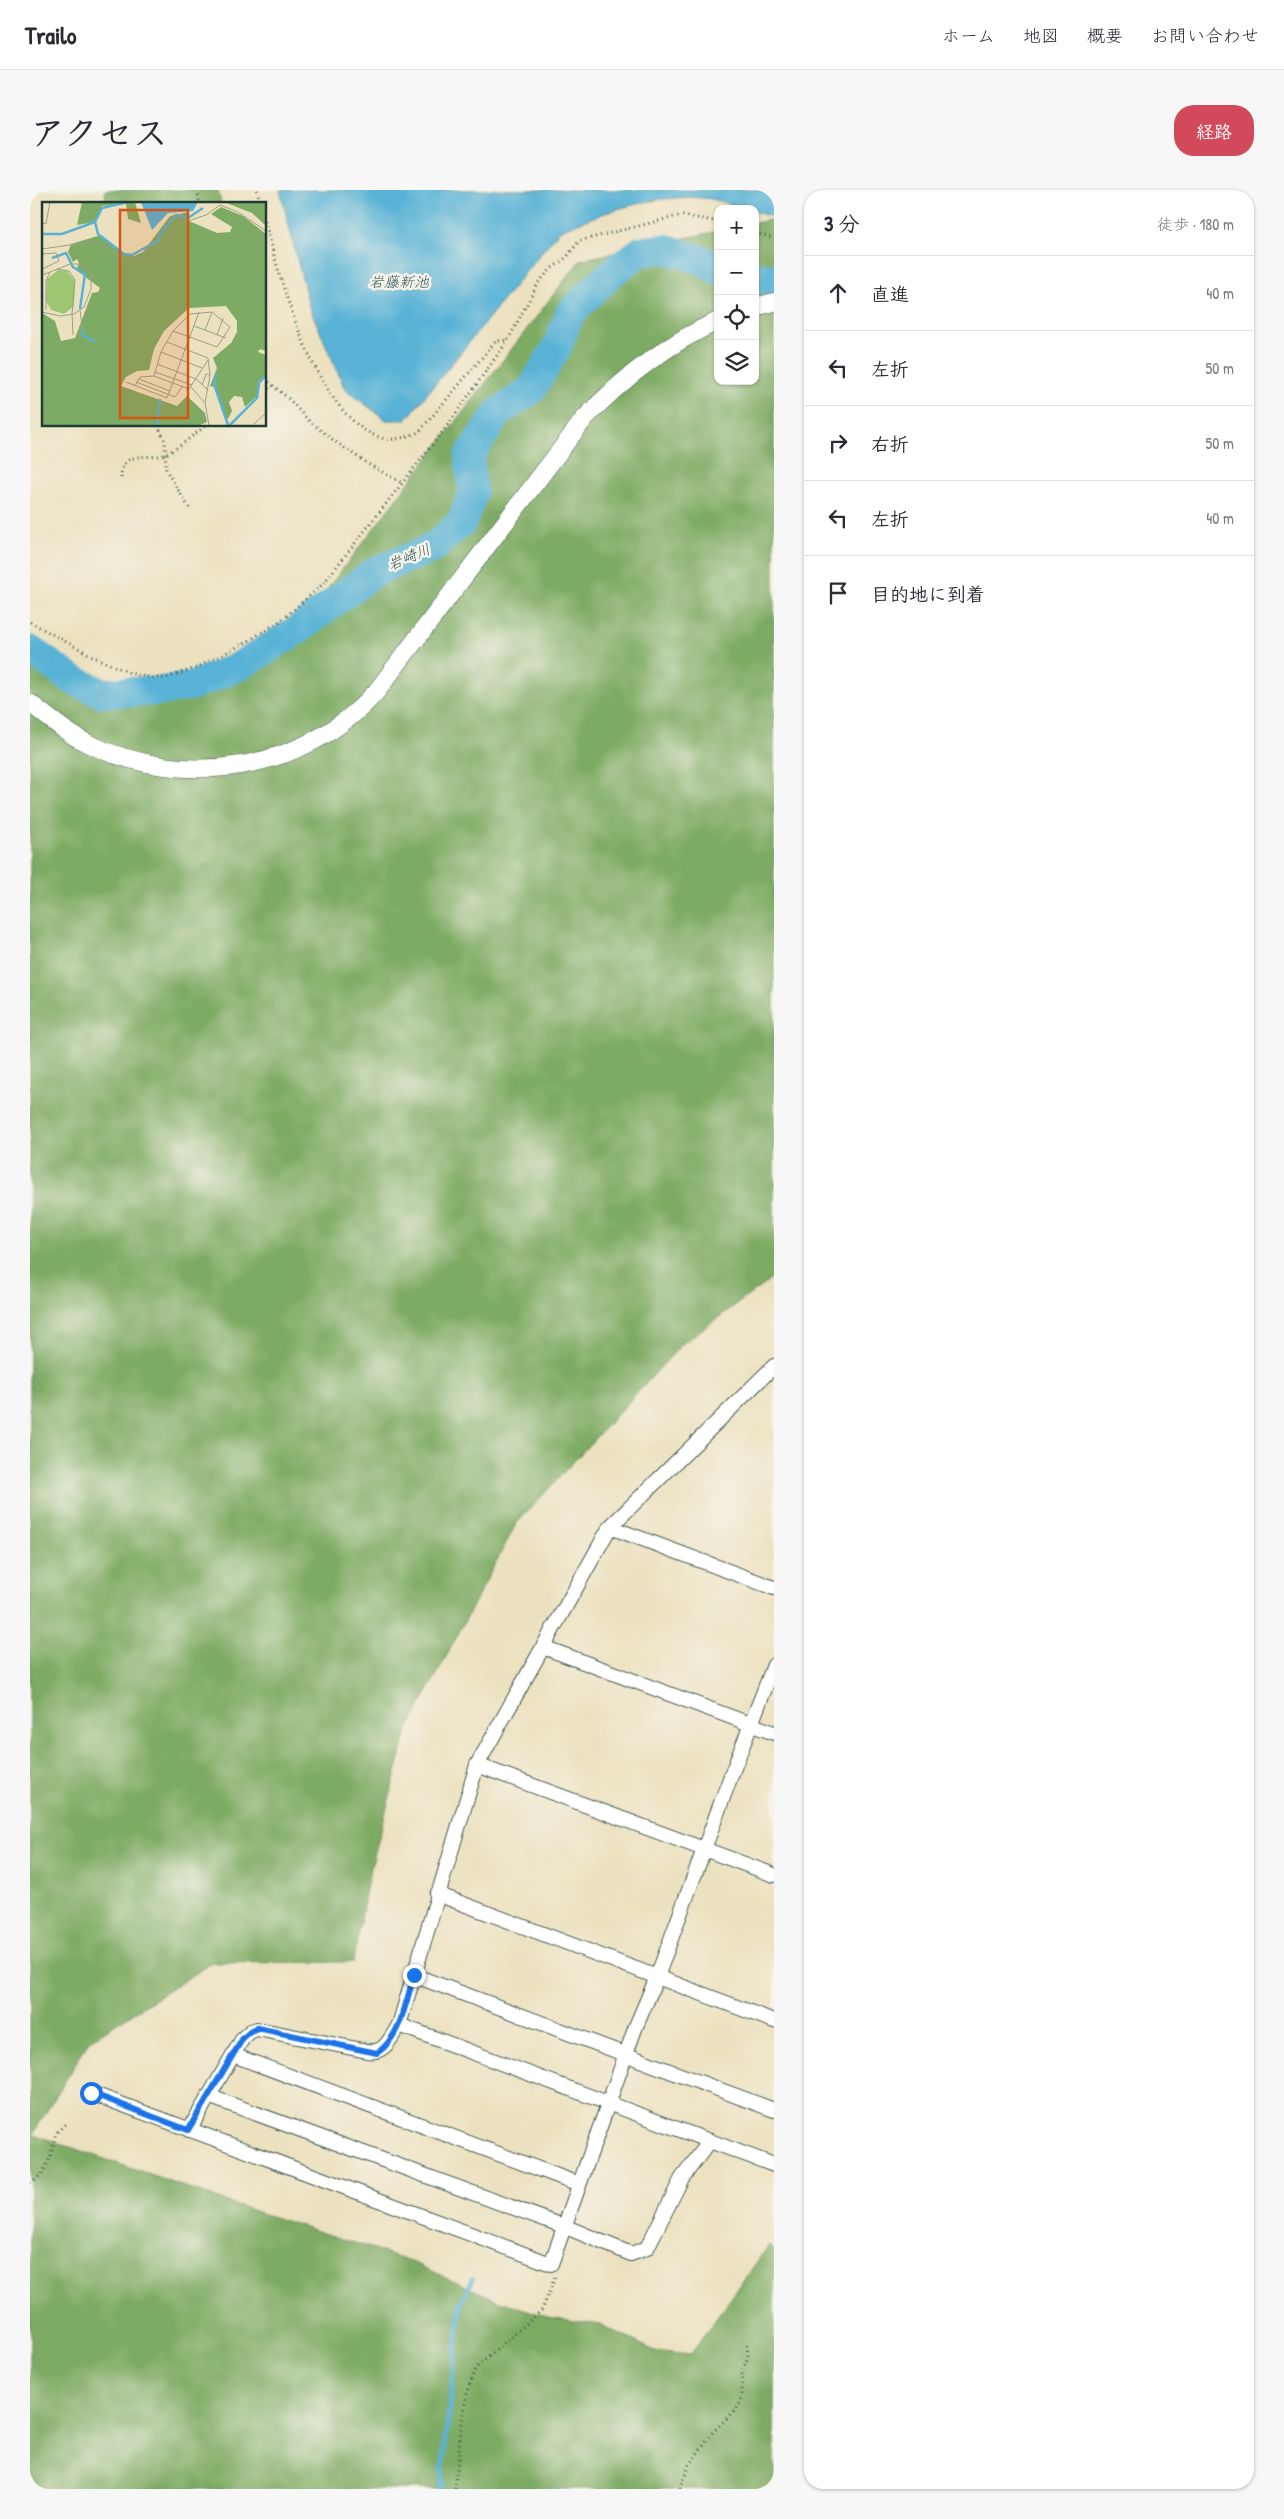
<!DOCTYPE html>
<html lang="ja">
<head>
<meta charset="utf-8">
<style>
	body { margin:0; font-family:"Patrick Hand","Klee One",sans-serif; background:#f7f7f7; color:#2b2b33 }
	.controls { position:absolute; right:15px; top:15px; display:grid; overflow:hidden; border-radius:10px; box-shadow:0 1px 4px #0004 }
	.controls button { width:45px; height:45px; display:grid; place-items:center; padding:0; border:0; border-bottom:1px solid #e1e1e2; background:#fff; color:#2b2b33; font:25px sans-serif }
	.stop { position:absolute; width:15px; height:15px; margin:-11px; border:4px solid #1a73e8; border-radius:50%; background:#fff }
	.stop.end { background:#1a73e8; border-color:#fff; box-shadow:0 1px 5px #0008 }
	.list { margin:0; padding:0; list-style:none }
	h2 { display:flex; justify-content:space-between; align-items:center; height:65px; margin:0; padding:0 20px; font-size:21px }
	h2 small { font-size:16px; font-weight:400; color:#7c7c81 }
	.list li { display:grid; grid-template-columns:32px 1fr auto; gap:15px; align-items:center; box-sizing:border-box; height:75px; padding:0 20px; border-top:1px solid #e1e1e2 }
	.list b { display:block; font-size:19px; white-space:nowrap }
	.list em { font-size:16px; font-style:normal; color:#7c7c81 }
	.icon { flex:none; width:28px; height:28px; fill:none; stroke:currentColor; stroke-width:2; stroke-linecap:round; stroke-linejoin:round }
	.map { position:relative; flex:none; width:744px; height:2299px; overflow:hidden; border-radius:20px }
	header { display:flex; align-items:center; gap:30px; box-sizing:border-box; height:70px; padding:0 25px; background:#fff; border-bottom:1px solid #e1e1e2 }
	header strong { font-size:24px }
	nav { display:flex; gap:28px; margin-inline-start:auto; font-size:18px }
	.intro { display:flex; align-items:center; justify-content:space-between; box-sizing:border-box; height:120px; padding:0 30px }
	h1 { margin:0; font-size:35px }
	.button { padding:12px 22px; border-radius:20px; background:#d1495b; color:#fff; font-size:18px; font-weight:700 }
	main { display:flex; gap:30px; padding:0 30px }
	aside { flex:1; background:#fff; border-radius:20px; box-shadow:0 1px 4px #0004 }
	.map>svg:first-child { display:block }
</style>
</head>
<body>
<header>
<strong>Trailo</strong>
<nav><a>ホーム</a><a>地図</a><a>概要</a><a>お問い合わせ</a></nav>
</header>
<div class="intro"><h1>アクセス</h1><a class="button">経路</a></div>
<main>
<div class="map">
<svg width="744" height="2299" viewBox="0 0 744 2299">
	<rect width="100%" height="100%" fill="#f7f3e8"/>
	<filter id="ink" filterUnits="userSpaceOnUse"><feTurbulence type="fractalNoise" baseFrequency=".02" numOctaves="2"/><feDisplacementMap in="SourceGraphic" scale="10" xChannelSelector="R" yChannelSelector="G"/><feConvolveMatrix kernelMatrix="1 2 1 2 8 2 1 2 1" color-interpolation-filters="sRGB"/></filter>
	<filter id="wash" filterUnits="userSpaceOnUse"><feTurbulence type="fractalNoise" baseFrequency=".0096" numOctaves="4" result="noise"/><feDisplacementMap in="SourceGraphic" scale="20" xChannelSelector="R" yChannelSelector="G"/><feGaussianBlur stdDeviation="1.12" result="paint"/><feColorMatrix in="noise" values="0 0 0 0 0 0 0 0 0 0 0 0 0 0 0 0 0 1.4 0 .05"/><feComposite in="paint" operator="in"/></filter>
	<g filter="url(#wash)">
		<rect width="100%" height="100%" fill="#ece1bf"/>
		<!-- forest -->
		<g fill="#7eab64" stroke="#4e744c">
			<polygon points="75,0 188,0 191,14 76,14"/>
			<polygon points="744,29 744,1087 653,1153 486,1334 377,1541 338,1689 323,1772 182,1773 59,1851 3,1944 209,2016 375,2069 470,2111 519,2127 571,2135 625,2161 660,2165 739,2055 744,2059 744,2299 0,2299 0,449 37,473 110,507 151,507 248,463 550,70 688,41 688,191 725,191 725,33"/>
		</g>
		<!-- water -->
		<path fill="#59b2d6" stroke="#3c7885" d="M250 0H744V27L725 22V19C707 19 691 9 673 8 624 4 573 22 529 41L376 230H356L315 199 279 116Z"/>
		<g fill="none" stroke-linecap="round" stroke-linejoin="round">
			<!-- stream -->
			<polyline stroke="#59b2d6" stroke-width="5" points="410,2299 431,2113 443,2089"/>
			<!-- river -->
			<g stroke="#59b2d6" stroke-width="30">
				<polyline points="725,88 744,89"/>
				<polyline points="0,460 43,490 72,503 131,501 164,495 210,476 266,441 344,382 403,358 432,332 443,303 439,266 469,222 501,200 527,157 540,123 580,84 611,61 636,59 672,70 688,80"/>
			</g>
		</g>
	</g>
	<g filter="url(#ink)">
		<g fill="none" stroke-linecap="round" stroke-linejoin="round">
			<!-- minor casing -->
			<g stroke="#3e5649" stroke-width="16">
				<g id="minor">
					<polyline points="580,1337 744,1398"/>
					<polyline points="513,1457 744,1543"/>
					<polyline points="447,1575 744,1685"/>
					<polyline points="407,1704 744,1831"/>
					<polyline points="383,1785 744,1920"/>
					<polyline points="369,1835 744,1975"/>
					<polyline points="203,1865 549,1994"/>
					<polyline points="61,1903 521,2074 606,1836 627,1787 702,1583 744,1475"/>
					<polyline points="178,1906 536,2037 601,2064 617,2058 652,1988 680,1951"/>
					<path d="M159 1940 213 1848 221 1841 227 1839 337 1861C355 1864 360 1849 369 1835L447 1575 580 1337 744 1176"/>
				</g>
			</g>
			<!-- tertiary casing -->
			<g stroke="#3e5649" stroke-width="19">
				<g id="tertiary">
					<polyline points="725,117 744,112"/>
					<path d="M0 513C19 528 38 544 59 554 154 599 275 582 346 502L554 229C593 188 636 154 688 131"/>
				</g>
			</g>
			<!-- path -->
			<g stroke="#3e5649" stroke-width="3" stroke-dasharray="1 4" stroke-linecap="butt">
				<polyline points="167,0 170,14"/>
				<polyline points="227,0 231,14"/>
				<path d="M235 31C250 90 287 230 352 248 364 252 378 246 389 242L466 151 478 150"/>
				<polyline points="725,43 744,48"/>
				<polyline points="235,189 259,209 278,230 303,250 338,274 372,293"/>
				<polyline points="235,202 242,195"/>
				<polyline points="128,235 135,251 136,280 161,321"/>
				<path d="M91 288C91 257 121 271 136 264 149 258 165 243 178 235"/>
				<polyline points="0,432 68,469 100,483 117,487 136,488 166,478 215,453 252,430 293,394 417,236 478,150 508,93 522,78 537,67 549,51 652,25 688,32"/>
				<polyline points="0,1993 12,1984 20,1968 26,1943 37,1932"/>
				<path d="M425 2299C429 2268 431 2200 448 2176L512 2120 525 2087"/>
				<polyline points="650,2299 659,2275 682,2243 709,2216 712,2207 712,2182 718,2167 717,2154"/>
			</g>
			<!-- minor -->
			<use href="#minor" stroke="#fff" stroke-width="14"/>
			<!-- tertiary -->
			<use href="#tertiary" stroke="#fff" stroke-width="18"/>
		</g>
	</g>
	<g fill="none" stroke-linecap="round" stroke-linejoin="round" filter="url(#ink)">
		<!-- route -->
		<path stroke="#1a73e8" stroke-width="6" d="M61 1903 158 1940 213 1848 221 1841 227 1838 347 1863C371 1847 376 1811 384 1785"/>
	</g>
	<g text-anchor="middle" stroke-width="5" stroke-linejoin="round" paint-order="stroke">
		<!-- water labels -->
		<g font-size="15" font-style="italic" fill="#2e5a5c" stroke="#f7f3e8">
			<text x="369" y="97">岩藤新池</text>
			<text transform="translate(379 367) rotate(-23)" y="5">岩崎川</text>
		</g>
	</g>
	<!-- overview -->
	<g transform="translate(12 12)">
		<rect width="224" height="224" fill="#ece1bf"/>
		<path d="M16 68 25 69 33 79 32 104 22 112 9 108 4 99 5 77Z" fill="#9dc672"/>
		<path d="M40 0H93L99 21 86 17 84 2 60 4 53 20 35 23ZM182 0H224V24L210 11ZM179 5 201 14 224 32V149L218 147 216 150 224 153V172L216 180 215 194 203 205 200 195 192 194 187 200 190 209 186 217 182 214 172 185 168 184 175 166 171 156 189 141 195 130V119L184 104 147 106 122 129 112 147 107 168 95 169 84 175 79 184 135 204 145 194 163 211 165 220 158 223H0V111L13 119 19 139 33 136 50 91 56 90 58 86 34 68 37 61 35 57 31 60 26 50 29 42 59 33 81 51 92 54 101 50 128 14 147 10V19L175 31 188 30 190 25 169 12Z" fill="#7eab64"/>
		<path d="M99 0H156L151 9 126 11 110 28Z" fill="#59b2d6"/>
		<path fill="none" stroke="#59b2d6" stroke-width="2.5" d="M53 20 60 6 86 0M0 32H20L53 20 56 32 82 52 90 53 117 38 118 32 134 13 146 16 161 6M10 56 24 51 31 65 43 72 38 107M40 128 42 134 53 140M174 173 172 182 186 223M115 223 118 197M188 223 215 196 217 181 224 173"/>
		<path fill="none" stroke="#9a9f87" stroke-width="1" d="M0 21 4 22 8 0M0 47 55 39 83 58 97 60 109 54 134 23 164 13 178 3 196 10 224 29M0 52 14 51 17 59 0 67M15 67 27 69 33 78 30 112M0 73 8 70 4 79V108M0 110 18 114 32 112 42 105 49 87V71L38 62H28L8 70M30 112 31 133M152 124 184 136M163 128 170 110M35 133 40 123 38 108M175 133 181 116M125 140 166 156 168 173 163 201 167 223M119 150 160 166M115 162 154 177 166 188M113 170 150 183M112 174 119 150 131 129 148 112 170 110 188 125 175 145 131 129M97 177 128 189M84 180 125 196 157 110M94 180 133 195 140 185M160 183 164 172 168 173M93 184 98 175 112 174 147 187 166 158M149 185 163 201M212 222 224 211"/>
		<path fill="#d45610" fill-opacity="0.15" stroke="#d45610" stroke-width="2.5" d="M78 8H146V216H78Z"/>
		<rect width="224" height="224" fill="none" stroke="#1f3d34" stroke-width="2.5"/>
	</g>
</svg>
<div class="controls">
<button>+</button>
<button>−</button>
<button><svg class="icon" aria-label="locate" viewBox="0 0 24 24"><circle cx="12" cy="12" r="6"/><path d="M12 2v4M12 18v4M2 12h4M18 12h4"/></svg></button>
<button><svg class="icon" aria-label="layers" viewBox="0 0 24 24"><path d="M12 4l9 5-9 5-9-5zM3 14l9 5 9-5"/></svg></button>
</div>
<div class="stop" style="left:61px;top:1903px"></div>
<div class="stop end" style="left:384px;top:1785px"></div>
</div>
<aside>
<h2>3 分<small>徒歩 · 180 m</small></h2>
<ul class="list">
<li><svg class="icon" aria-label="ahead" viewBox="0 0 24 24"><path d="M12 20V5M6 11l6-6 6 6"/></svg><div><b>直進</b></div><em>40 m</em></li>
<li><svg class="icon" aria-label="left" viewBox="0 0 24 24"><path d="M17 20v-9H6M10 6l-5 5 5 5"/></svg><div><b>左折</b></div><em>50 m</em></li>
<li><svg class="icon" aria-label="right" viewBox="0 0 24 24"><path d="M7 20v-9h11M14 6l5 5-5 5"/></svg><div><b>右折</b></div><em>50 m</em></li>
<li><svg class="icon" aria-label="left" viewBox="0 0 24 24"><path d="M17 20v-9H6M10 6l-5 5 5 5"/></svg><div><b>左折</b></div><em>40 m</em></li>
<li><svg class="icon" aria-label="arrive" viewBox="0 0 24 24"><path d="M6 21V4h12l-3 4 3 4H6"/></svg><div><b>目的地に到着</b></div></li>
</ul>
</aside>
</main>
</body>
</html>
